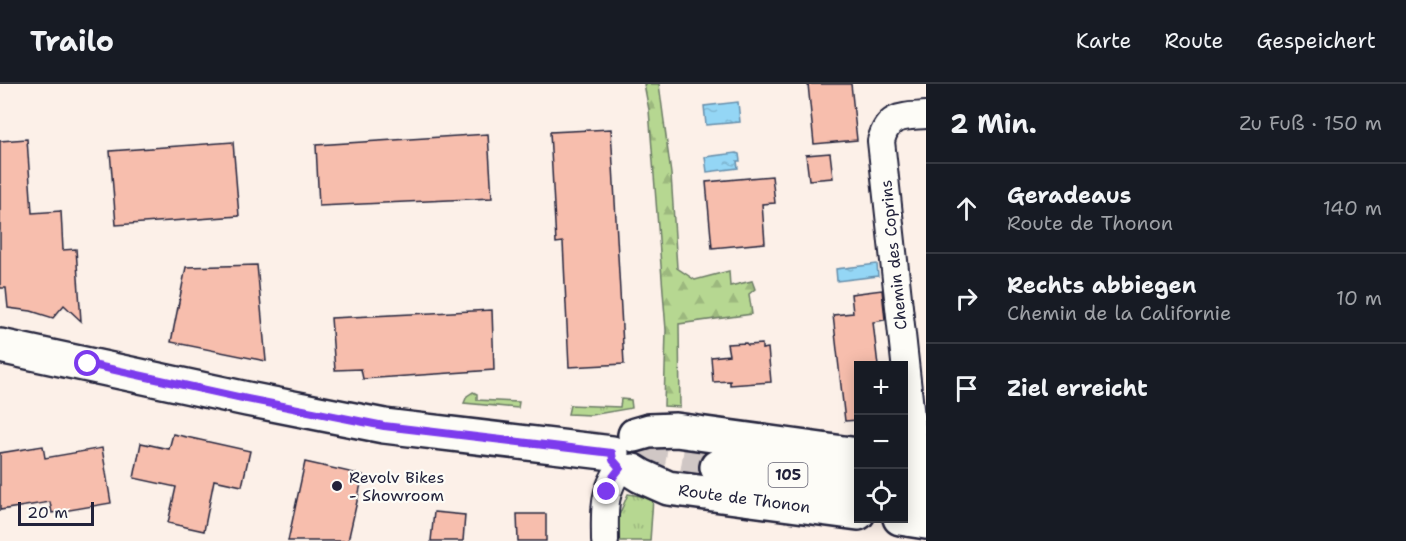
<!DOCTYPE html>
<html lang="de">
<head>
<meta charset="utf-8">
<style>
	body { margin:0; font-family:"Shantell Sans",sans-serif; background:#20242c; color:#f1f3f6 }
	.controls { position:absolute; right:18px; bottom:18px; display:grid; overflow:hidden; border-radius:0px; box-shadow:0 3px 15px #0003 }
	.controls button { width:54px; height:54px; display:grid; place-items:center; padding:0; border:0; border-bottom:2px solid #363941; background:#171b24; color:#f1f3f6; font:30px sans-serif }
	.scale { position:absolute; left:18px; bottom:15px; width:76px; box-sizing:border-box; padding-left:6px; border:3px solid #22223b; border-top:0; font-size:16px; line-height:21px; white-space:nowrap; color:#22223b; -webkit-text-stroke:4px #fdfcf7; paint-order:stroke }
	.stop { position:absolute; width:18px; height:18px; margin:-14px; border:4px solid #7c3aed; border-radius:50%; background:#fff }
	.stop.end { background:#7c3aed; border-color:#fff; box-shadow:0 2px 6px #0008 }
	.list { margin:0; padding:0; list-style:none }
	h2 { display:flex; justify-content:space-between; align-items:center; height:78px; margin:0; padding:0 24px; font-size:26px }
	h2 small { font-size:20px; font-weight:400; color:#9ea1a6 }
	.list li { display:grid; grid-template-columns:39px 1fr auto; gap:18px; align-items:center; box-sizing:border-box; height:90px; padding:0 24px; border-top:2px solid #363941 }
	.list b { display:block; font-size:22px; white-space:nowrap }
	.list p { margin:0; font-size:20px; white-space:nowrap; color:#9ea1a6 }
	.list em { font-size:20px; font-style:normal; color:#9ea1a6 }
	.icon { flex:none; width:33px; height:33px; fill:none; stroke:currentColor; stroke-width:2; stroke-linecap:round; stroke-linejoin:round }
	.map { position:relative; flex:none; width:926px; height:457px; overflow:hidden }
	header { display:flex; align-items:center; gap:36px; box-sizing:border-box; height:84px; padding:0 30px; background:#171b24; border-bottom:2px solid #363941 }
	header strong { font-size:28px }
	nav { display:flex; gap:33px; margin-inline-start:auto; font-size:21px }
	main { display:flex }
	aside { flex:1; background:#171b24 }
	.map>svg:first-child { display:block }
</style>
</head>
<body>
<header>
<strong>Trailo</strong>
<nav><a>Karte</a><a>Route</a><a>Gespeichert</a></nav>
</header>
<main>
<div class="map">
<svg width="926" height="457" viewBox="0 0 926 457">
	<defs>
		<pattern id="grass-tufts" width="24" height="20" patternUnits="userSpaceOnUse" patternTransform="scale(1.5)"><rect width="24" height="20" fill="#b6d791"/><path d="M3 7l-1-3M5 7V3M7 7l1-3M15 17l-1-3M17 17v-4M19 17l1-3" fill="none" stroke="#9cb87e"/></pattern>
		<pattern id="forest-firs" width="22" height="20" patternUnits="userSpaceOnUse" patternTransform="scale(1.5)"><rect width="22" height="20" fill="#b6d791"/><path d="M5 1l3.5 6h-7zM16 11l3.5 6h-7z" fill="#9cb87e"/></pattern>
		<pattern id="water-ripples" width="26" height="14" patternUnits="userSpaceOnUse" patternTransform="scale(1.5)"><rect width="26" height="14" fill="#94d6f5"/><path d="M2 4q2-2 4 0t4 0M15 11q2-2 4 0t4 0" fill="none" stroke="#7fb7d3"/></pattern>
	</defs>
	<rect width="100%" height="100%" fill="#fcf0e8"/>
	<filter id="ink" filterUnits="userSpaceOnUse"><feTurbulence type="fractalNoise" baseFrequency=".0167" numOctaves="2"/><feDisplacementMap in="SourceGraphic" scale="12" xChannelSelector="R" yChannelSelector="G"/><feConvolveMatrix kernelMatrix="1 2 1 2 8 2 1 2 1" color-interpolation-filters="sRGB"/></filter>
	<g filter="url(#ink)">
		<!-- grass -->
		<g fill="url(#grass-tufts)" stroke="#6c7c66" stroke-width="1.5">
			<polygon points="473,308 477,310 477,316 519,318 518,324 464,319 467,312"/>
			<polygon points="621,315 631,316 632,324 591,331 568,330 570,321 620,323"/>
			<polygon points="628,410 653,414 650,457 616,457 617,436"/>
		</g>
		<!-- forest -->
		<polygon fill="url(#forest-firs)" stroke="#6c7c66" stroke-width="1.5" points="644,0 659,0 671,90 677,184 695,196 729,187 730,202 752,197 755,205 749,210 752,230 679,240 680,323 664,322 666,246 649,26"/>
		<!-- water -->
		<g fill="url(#water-ripples)" stroke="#668eab" stroke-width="1.5">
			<polygon points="738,18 740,38 706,41 704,22"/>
			<polygon points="736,69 739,70 740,77 737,77 738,84 707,88 705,73"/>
			<polygon points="877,180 878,192 837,197 836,185"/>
		</g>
		<!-- building -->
		<g fill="#f7bead" stroke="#22223b" stroke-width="1.5">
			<polygon points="808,0 851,0 857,56 814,60"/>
			<polygon points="611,45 624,280 569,283 563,158 556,159 550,48"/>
			<polygon points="488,50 492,114 319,122 316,61"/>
			<polygon points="27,55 32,129 61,127 63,166 76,165 81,237 64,221 53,234 31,227 8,224 6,204 0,204 0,57"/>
			<polygon points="233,58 239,132 116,141 110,67"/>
			<polygon points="830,69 833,94 809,96 806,71"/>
			<polygon points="772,92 775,119 762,120 765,159 712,164 706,98"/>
			<polygon points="257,181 266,277 171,258 186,183"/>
			<polygon points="882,206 885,236 873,238 878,282 858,282 858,336 845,337 833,231 853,229 851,210"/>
			<polygon points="492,226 494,286 363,295 361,285 335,286 331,234"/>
			<polygon points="746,259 748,261 762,260 762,265 768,264 771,298 730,301 730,297 713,298 711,273 729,271 727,260"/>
			<polygon points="173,350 250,367 242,402 214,396 204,447 168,439 176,403 134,394 141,359 169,365"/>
			<polygon points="43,362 45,374 102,364 111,419 52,429 50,418 0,426 0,369"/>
			<polygon points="305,378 363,391 348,457 288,457"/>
			<polygon points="434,428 465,431 463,457 431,457"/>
			<polygon points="517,430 546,430 546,457 518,457"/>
		</g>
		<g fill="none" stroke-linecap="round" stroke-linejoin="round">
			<!-- primary-tunnel -->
			<polyline stroke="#d0c7c5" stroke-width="33" stroke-dasharray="33 16" stroke-linecap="butt" points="585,362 717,383"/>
			<!-- minor casing -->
			<g stroke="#22223b" stroke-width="30">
				<g id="minor">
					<path d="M914 379V361L881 57C888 30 903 33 926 31"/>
					<path d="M605 457C605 427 602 410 620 384"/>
				</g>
			</g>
			<!-- tertiary casing -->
			<g stroke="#22223b" stroke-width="38">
				<g id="tertiary">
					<polyline points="0,262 247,315 384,342 612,369"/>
					<polyline points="635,351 649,347 676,346 858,371"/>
					<polyline points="904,377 926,380"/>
					<path id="s1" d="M633 387 641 392 668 404 858 429"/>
					<polyline points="900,434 926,438"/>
				</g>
			</g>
			<!-- primary casing -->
			<g stroke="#22223b" stroke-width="38">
				<g id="primary">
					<polyline points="717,383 858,400"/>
					<polyline points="904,406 926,408"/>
				</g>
			</g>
			<!-- minor -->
			<use href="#minor" stroke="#fdfcf7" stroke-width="26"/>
			<!-- tertiary -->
			<use href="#tertiary" stroke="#fdfcf7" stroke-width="33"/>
			<!-- primary -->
			<use href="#primary" stroke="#fdfcf7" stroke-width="33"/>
		</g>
	</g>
	<g fill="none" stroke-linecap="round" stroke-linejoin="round" filter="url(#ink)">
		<!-- route -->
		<polyline stroke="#7c3aed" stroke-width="8" points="88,280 247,315 384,342 612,369 613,376 620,384 613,393 607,408"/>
	</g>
	<!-- markers -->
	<circle fill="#22223b" stroke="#fdfcf7" stroke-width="2" cx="337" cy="402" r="6"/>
	<g text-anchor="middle" stroke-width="4.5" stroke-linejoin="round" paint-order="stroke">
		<!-- shield labels -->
		<rect fill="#fdfcf7" stroke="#646373" stroke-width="1.5" x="768.5" y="379" width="39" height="24" rx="4.5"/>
		<g font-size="15" font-weight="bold" fill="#22223b">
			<text x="788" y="396">105</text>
		</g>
		<!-- street labels -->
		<g font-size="16" fill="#22223b" stroke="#fdfcf7">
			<text transform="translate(893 171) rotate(-96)" y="6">Chemin des Coprins</text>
			<text dy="6" stroke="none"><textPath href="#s1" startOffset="116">Route de Thonon</textPath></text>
		</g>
		<!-- poi labels -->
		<g font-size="16" fill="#22223b" stroke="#fdfcf7" text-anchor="start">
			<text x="349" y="399">Revolv Bikes<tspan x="349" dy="18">- Showroom</tspan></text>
		</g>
	</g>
</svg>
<div class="controls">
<button>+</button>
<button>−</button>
<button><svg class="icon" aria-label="locate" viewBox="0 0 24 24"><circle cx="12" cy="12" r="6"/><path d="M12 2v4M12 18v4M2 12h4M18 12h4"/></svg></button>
</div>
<div class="scale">20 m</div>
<div class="stop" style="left:88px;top:280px"></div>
<div class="stop end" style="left:607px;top:408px"></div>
</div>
<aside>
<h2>2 Min.<small>Zu Fuß · 150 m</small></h2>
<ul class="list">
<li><svg class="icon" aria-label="ahead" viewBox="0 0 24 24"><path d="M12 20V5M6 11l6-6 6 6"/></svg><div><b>Geradeaus</b><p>Route de Thonon</p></div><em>140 m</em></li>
<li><svg class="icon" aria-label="right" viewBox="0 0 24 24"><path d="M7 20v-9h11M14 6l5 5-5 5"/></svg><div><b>Rechts abbiegen</b><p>Chemin de la Californie</p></div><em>10 m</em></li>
<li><svg class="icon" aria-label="arrive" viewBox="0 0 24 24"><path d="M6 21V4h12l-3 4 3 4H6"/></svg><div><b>Ziel erreicht</b></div></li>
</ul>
</aside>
</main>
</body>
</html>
